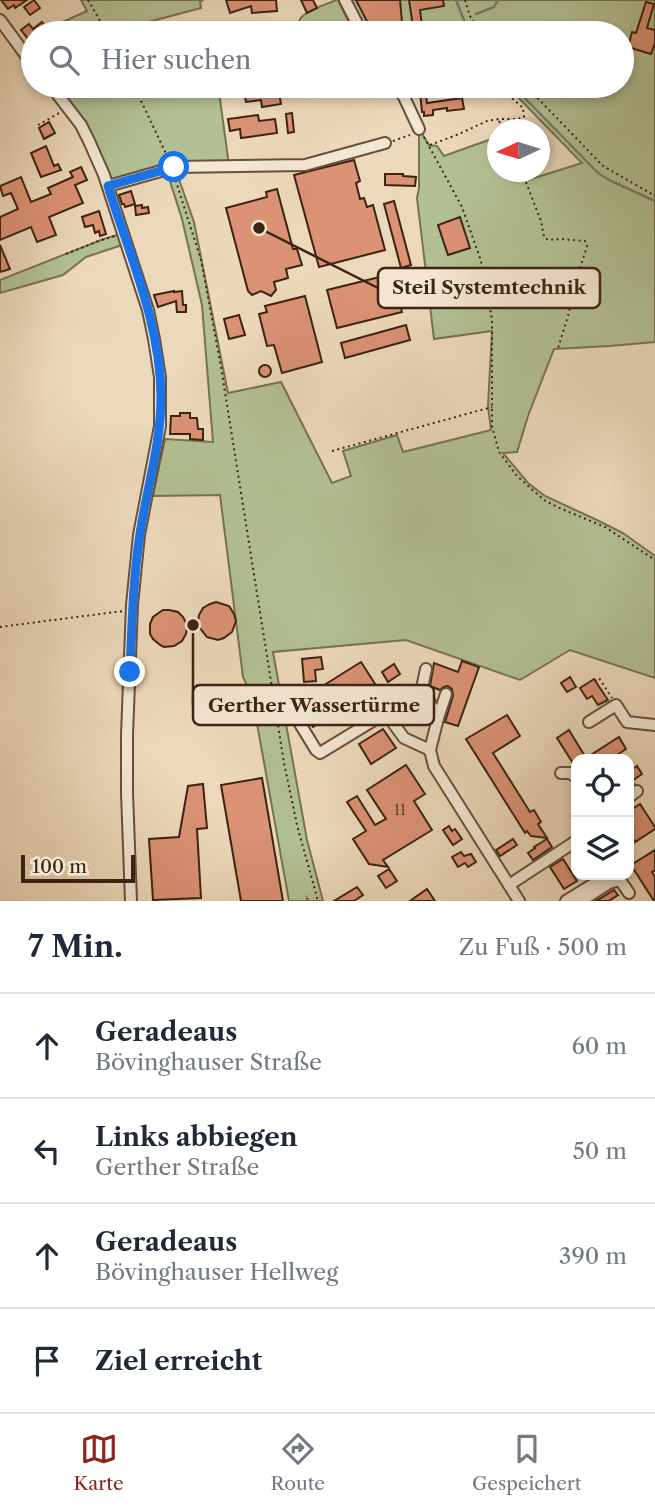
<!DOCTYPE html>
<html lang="de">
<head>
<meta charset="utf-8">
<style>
	body { margin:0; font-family:"Libre Caslon Text",serif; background:#f6f6f7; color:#1f2937 }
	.controls { position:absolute; right:21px; bottom:21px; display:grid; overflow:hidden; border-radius:14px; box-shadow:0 4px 10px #0003 }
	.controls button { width:63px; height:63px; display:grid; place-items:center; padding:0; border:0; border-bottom:2px solid #e0e1e3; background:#fff; color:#1f2937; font:35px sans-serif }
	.compass { position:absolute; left:487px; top:119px; width:63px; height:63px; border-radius:50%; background:#fff; box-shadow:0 4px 10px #0003; rotate:266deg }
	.scale { position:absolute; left:21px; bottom:18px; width:114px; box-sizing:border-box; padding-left:7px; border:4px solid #3c2312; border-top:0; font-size:19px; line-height:24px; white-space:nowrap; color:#3c2312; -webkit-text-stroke:5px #f3e6d2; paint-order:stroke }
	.stop { position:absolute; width:21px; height:21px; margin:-16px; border:5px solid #1a73e8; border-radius:50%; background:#fff }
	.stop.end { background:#1a73e8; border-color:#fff; box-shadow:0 2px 7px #0008 }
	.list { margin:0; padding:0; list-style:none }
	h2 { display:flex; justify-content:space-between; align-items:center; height:91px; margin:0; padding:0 28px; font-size:30px }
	h2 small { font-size:23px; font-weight:400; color:#747a83 }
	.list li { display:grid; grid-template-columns:46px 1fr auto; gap:21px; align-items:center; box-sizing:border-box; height:105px; padding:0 28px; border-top:2px solid #e0e1e3 }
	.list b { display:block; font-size:26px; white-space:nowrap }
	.list p { margin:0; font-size:23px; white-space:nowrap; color:#747a83 }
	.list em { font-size:23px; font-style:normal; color:#747a83 }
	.icon { flex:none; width:38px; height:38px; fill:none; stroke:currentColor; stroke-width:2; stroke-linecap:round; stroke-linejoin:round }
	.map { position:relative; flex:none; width:655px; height:901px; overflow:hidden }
	.search { position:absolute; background:#fff; box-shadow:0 4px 10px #0003; left:21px; right:21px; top:21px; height:77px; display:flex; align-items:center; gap:18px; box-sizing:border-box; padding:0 24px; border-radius:38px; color:#747a83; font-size:26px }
	.sheet { height:511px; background:#fff }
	nav { display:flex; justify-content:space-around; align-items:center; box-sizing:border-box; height:98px; border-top:2px solid #e0e1e3; background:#fff; font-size:19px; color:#747a83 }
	nav a { display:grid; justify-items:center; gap:4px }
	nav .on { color:#8f2418 }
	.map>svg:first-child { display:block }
</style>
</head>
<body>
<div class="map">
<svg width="655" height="901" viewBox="0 0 655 901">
	<rect width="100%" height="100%" fill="#ecd8ba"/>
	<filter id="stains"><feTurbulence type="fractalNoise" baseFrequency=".00286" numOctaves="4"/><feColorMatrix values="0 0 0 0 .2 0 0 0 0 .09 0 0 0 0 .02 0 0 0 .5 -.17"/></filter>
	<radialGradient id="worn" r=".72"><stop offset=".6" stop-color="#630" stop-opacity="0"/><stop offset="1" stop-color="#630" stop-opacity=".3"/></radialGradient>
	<!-- green -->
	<g fill="#b2c094" stroke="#777253" stroke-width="2">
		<polygon points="81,0 203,0 200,2 201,8 133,26 133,31 123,33 43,33 56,25 87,11"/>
		<path d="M336 0H338L354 33H303C303 31 299 24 299 22 300 12 328 4 336 0Z"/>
		<polygon points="345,0 655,0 655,342 610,346 554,349 528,416 517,452 503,453 528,483 545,496 597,520 623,533 655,556 655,678 570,650 520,680 406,640 273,652 307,840 323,901 309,901 307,898 307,901 289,901 252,696 243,677 220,495 153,496 165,439 213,442 202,305 182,219 167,172 113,183 97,154 53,86 213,86 214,92 219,92 229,165 175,168 194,222 228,393 281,382 332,483 351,476 343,451 397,435 403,452 491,430 488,406 492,331 434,339 417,198 419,188 419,129 429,145 437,146 444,156 497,137 498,172 524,172 528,180 582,163 507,86 622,86 622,33 362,33"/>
		<polygon points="117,235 120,238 122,245 86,257 63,275 0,293 0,280 101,240"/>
	</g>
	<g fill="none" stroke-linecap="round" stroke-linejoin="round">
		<!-- stream -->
		<g stroke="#747e6d" stroke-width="2.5">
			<polyline points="456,0 469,33"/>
			<polyline points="476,14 494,7 498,0"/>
			<polyline points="513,86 598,173 609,180 655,201"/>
		</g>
	</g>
	<!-- building -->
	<g fill="#db9275" stroke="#3c2312" stroke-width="2">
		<polygon points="1,0 27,0 15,8 14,5 8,9"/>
		<polygon points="34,0 40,8 30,15 24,7"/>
		<polygon points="226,0 276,0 277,11 252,13 251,6 230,13"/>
		<polygon points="301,0 313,0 317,8 307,13"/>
		<polygon points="356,0 400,0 403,33 373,33"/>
		<polygon points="409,0 443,0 444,6 420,10 423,33 414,33"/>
		<polygon points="646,2 654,4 647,28 655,30 655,43 651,54 628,47 632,32 636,33"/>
		<polygon points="42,22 46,27 38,33 33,33 33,37 29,40 21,30 29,24 33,29"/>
		<polygon points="243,86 278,86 281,104 262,107 261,100 246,102"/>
		<polygon points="425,86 427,103 462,98 464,109 447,111 447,108 433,110 433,115 424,116 424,112 422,112 420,92 412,93 411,87"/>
		<polygon points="292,113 294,132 288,133 286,114"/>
		<polygon points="258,115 259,121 275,119 277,133 241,138 240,129 230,131 228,119"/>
		<polygon points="49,122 55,133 44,139 39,128"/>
		<polygon points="46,146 54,166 58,164 61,170 41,177 31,153"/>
		<polygon points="354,160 360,181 356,183 360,199 364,198 367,207 373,205 385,250 319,267 294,175"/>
		<polygon points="81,167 87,180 75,185 83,203 49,217 56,235 37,242 31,227 0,240 0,217 18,209 11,193 3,196 0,186 21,177 31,202 51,194 48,188 73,177 70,172"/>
		<polygon points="385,174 403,174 403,176 416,177 415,186 385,185"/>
		<polygon points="277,189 293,249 297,249 302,265 286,269 288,278 274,282 276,290 271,296 261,291 252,295 248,291 226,208 267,197 266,192"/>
		<polygon points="131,191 135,204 125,207 124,204 122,204 119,195"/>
		<polygon points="394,201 411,265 401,268 384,204"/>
		<polygon points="142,205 142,208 148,207 149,213 136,215 135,206"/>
		<polygon points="99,211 106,234 100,236 99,231 95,233 93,225 85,227 82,217"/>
		<polygon points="460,217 470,248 448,255 438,225"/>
		<polygon points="0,245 10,269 0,272"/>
		<polygon points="392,274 402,312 337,328 327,290"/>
		<polygon points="174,291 174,292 182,291 183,305 186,305 186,312 177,312 176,301 158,307 154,295"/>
		<polygon points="305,296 322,362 282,373 274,345 267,346 259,314 267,312 265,306"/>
		<polygon points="239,315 245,335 229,339 224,319"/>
		<polygon points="406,325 410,340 345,358 341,343"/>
		<circle cx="265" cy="371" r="6"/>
		<polygon points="180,413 190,413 190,418 197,418 198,429 203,429 203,440 190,439 190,434 170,434 171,416 180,416"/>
		<polygon points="216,602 229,606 234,614 236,621 232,632 224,638 218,640 207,637 199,627 197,627 199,615 203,608 210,604"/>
		<polygon points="163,610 169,610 178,612 183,617 189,628 187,628 186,634 182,641 174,646 164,647 160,645 153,639 150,634 150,624 153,617"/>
		<polygon points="321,657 323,669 315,670 316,681 304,682 302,659"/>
		<polygon points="462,661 479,667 458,726 445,722 453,696 452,689 448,686 444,687 440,690 430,686 434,663 458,672"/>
		<polygon points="361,662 377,687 313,727 297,702"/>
		<polygon points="394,664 400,674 388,682 382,672"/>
		<polygon points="570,677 576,687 567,692 561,683"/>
		<polygon points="594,679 608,700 598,705 592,696 587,699 580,688"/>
		<polygon points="507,715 520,736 493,753 530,812 534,810 541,822 538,824 547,838 531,836 527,831 525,833 466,739"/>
		<polygon points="383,729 396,748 371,764 359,744"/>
		<polygon points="569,730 586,758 619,737 626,749 611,759 576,759 576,768 557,738"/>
		<polygon points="406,765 425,794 414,801 432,830 383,860 388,867 369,864 353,839 366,831 347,802 357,796 375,825 386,819 367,790"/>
		<polygon points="637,766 642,774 632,781 634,784 629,787 629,771"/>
		<polygon points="262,778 283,901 241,901 221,785"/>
		<polygon points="203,784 207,828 197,829 201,898 153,900 149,839 179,837 188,786"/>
		<polygon points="640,804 655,827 655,829 635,842 629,832 629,811"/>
		<polygon points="449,826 452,831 455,829 462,839 453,845 443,830"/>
		<polygon points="513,839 517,845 500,856 496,850"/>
		<polygon points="547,839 552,847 533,860 528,853 535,848 534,847"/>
		<polygon points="655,850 655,870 652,872 655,877 655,901 654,901 631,865"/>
		<polygon points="461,852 464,856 471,854 476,862 468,867 465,863 458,867 452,857"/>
		<polygon points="563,859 577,881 564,889 550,867"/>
		<polygon points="389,869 397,881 386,888 378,876"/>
		<polygon points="357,887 363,895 354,901 334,901"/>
		<polygon points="427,889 435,901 410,901"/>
		<polygon points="614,890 618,895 609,901 596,901"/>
	</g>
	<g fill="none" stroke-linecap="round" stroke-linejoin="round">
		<!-- minor casing -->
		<g stroke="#68503c" stroke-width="14">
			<g id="minor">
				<polyline points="345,0 362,33"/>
				<polyline points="0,20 33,65"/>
				<polyline points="51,86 81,125 89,141 104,175 148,310 154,339 160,377 160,426 139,535 132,605 127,735 127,793 131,901"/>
				<polyline points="397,86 404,97 419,129"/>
				<polyline points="108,186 175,167 305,165 385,143"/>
				<polyline points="426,669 422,688 438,718 430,750 434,766 519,901"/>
				<polyline points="294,714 316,750 320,753 384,714 388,716 404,738 430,750"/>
				<polyline points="438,718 446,694"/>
				<polyline points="589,722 616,705 627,722 655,725"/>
				<polyline points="561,773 570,773 576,777"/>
				<polyline points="629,797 637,791"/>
				<polyline points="509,885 576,841"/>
				<polyline points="566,901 608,875"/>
				<polyline points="581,901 609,883 620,880 629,893"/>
			</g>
		</g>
		<!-- path -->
		<g stroke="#3c2312" stroke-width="2" stroke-dasharray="2 3.5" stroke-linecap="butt">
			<polyline points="88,0 107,33"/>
			<polyline points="465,0 470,16 480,33"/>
			<polyline points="149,33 164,32"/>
			<polyline points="134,86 169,160"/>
			<polyline points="526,86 603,166 655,196"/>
			<polyline points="499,121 503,130"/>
			<polyline points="38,125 61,112"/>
			<polyline points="424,137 462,207 481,261 492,319 492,426 499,452 517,476 544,500 557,507 605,527 655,560"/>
			<polyline points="393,141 410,135"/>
			<polyline points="430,145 459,134 487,121 499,119 518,119 524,117 523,108 504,91"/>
			<polyline points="522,172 541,221 544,237 548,240 561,239 585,241 587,246 572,294 569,313 558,348"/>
			<polyline points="174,175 201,260 205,281 221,367 284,763 297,825 318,901"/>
			<polyline points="66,254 101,240 115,236"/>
			<polyline points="332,451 492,407"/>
			<polyline points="0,627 123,611"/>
			<polyline points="595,681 599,678 612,698"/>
		</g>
		<!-- minor -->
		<use href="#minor" stroke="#f3e6d2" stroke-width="10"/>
	</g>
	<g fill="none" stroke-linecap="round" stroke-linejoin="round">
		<!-- route -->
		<path stroke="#1a73e8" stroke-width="9" d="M130 672C132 626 133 579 140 534 147 488 161 444 161 397 161 324 129 254 108 186L174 167"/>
	</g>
	<g text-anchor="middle" stroke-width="7" stroke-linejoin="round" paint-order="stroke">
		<!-- number labels -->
		<g font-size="14" fill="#643f2b">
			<text x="400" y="815">11</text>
		</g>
	</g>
	<!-- callouts -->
	<path fill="none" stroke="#3c2312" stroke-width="2.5" d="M259 228L378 288M193 625L193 705"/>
	<g fill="#3c2312" stroke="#f3e6d2" stroke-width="2.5">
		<circle cx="259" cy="228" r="7"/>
		<circle cx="193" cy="625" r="7"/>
	</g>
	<g fill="#f3e6d2" stroke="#3c2312" stroke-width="2.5">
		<rect x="378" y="268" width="222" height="40" rx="7"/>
		<rect x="193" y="685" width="241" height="40" rx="7"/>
	</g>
	<g font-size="19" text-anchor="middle" font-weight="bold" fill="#3c2312">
		<text x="489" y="294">Steil Systemtechnik</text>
		<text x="314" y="712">Gerther Wassertürme</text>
	</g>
	<rect width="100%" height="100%" filter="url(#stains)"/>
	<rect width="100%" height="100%" fill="url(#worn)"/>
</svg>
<div class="controls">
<button><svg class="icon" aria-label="locate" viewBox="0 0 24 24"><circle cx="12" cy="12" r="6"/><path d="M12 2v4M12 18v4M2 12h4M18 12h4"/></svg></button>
<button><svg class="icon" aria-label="layers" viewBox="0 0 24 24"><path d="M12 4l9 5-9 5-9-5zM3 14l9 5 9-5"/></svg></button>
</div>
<svg class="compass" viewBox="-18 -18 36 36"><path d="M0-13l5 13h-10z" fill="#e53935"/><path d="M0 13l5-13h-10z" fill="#747a83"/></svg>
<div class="scale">100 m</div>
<div class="stop" style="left:174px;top:167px"></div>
<div class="stop end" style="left:130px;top:672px"></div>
<div class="search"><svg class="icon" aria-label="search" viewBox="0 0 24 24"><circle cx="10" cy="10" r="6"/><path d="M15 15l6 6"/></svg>Hier suchen</div>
</div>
<section class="sheet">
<h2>7 Min.<small>Zu Fuß · 500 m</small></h2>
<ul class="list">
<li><svg class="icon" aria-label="ahead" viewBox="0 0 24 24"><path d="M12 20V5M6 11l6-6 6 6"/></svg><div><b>Geradeaus</b><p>Bövinghauser Straße</p></div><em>60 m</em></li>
<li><svg class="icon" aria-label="left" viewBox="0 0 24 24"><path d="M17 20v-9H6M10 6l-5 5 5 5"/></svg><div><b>Links abbiegen</b><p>Gerther Straße</p></div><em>50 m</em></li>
<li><svg class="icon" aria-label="ahead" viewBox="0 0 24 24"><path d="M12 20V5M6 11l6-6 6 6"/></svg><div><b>Geradeaus</b><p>Bövinghauser Hellweg</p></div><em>390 m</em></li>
<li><svg class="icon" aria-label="arrive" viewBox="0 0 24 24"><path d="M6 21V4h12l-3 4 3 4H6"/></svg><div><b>Ziel erreicht</b></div></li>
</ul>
</section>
<nav>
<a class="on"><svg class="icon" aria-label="map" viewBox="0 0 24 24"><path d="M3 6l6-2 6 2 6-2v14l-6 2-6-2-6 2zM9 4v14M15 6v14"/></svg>Karte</a>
<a><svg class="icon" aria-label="directions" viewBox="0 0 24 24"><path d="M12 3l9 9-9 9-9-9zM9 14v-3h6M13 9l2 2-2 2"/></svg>Route</a>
<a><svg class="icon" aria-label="saved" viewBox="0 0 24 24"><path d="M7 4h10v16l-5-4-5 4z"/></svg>Gespeichert</a>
</nav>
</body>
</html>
